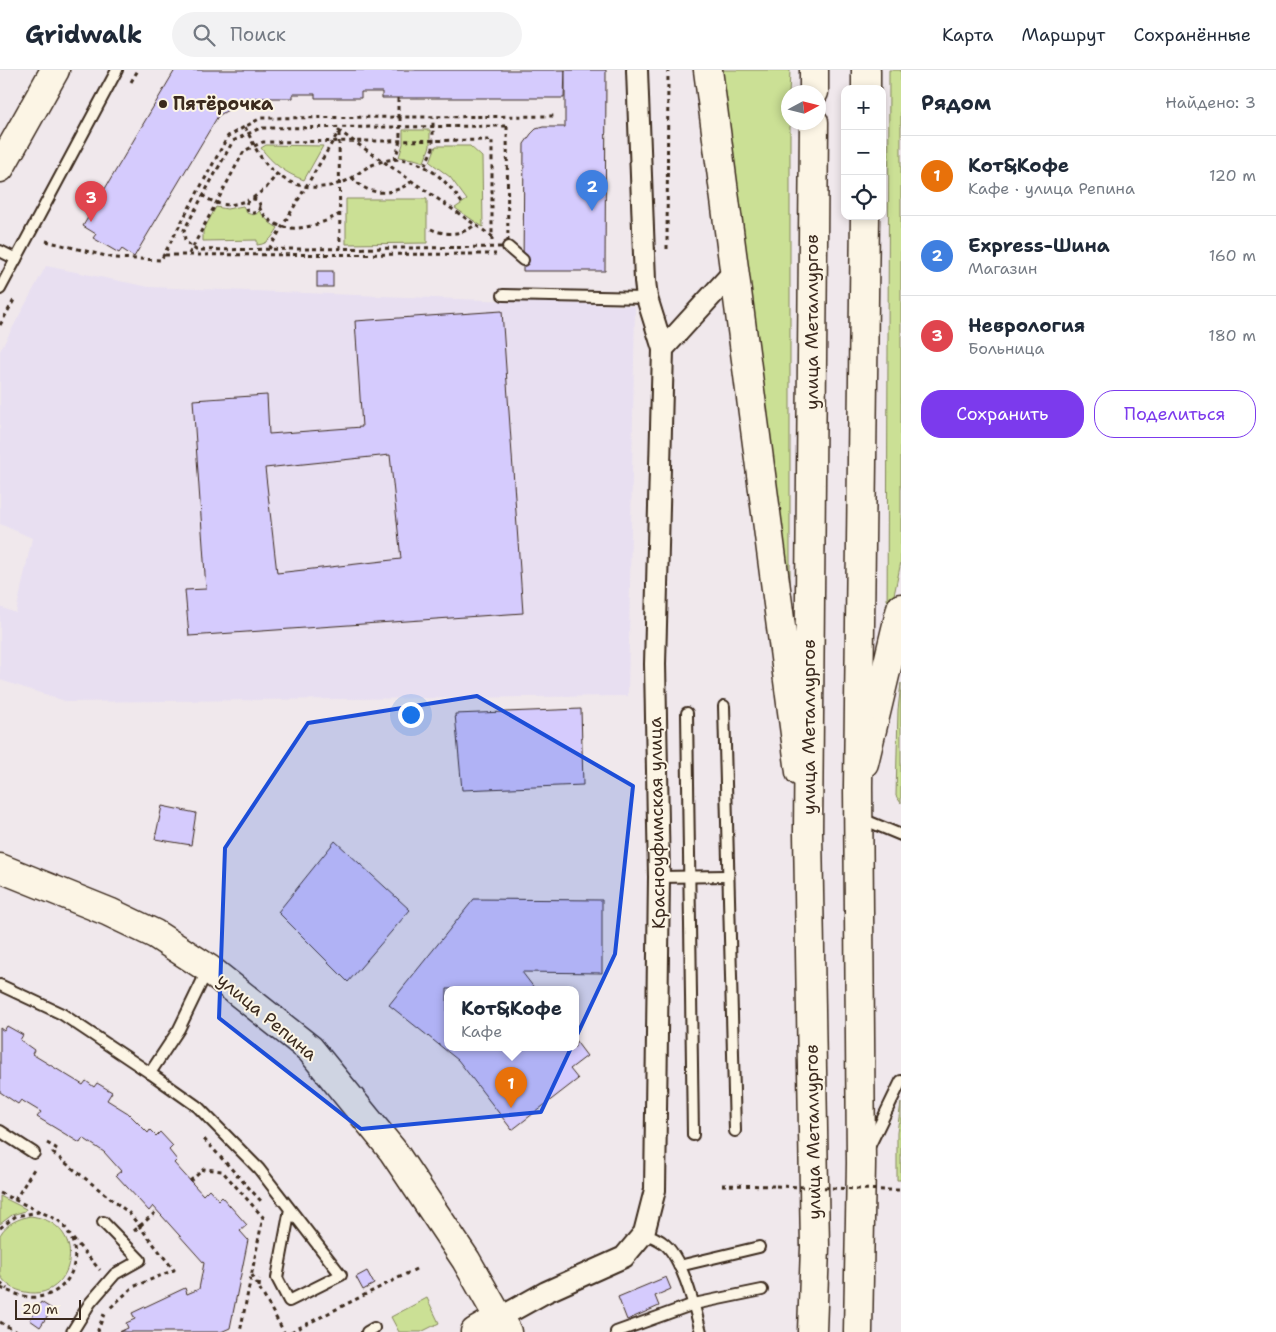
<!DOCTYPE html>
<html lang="ru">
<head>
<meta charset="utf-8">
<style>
	body { margin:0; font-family:"Shantell Sans",sans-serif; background:#f2f2f3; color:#1f2937 }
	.controls { position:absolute; right:15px; top:15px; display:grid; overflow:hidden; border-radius:10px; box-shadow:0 2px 8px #0003 }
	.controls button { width:45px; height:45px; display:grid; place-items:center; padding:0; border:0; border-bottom:1px solid #e0e1e3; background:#fff; color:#1f2937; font:25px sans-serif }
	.compass { position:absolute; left:781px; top:15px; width:45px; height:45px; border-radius:50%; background:#fff; box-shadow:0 2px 8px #0003; rotate:83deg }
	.scale { position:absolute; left:15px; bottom:12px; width:66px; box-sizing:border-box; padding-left:5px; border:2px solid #3b2a1e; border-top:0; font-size:14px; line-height:18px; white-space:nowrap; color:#3b2a1e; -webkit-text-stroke:4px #fcf5e5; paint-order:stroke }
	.you { position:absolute; left:410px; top:644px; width:18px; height:18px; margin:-12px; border:4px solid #fff; border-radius:50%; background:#1a73e8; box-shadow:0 0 0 8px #1a73e833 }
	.badge { display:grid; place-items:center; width:32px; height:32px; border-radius:50%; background:#7c3aed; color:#fff; font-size:16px; font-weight:700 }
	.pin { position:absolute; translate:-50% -41px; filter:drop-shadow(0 1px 2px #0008) }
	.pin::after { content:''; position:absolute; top:26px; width:18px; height:15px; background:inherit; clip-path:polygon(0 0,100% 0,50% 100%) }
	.popup { position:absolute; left:444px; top:916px; width:135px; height:65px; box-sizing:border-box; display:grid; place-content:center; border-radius:10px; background:#fff; filter:drop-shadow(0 1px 4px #0005); font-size:16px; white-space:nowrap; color:#747a83 }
	.popup b { font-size:19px; color:#1f2937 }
	.popup::after { content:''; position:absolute; left:50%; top:100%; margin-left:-10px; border:10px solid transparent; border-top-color:#fff }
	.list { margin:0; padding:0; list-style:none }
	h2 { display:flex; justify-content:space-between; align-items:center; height:65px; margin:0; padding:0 20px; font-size:21px }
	h2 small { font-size:16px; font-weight:400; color:#747a83 }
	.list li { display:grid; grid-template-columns:32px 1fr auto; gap:15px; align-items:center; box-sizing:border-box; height:80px; padding:0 20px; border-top:1px solid #e0e1e3 }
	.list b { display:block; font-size:19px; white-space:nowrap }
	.list p { margin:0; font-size:16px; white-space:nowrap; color:#747a83 }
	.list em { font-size:16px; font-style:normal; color:#747a83 }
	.actions { display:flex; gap:10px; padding:15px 20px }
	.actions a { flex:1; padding:11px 0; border:1px solid #7c3aed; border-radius:20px; text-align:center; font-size:18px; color:#7c3aed }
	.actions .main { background:#7c3aed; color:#fff }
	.icon { flex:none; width:28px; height:28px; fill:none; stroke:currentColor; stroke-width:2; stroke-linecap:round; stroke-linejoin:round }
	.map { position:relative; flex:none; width:901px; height:1262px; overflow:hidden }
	header { display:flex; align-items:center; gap:30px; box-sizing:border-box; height:70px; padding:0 25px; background:#fff; border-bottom:1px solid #e0e1e3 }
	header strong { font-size:24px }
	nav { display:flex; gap:28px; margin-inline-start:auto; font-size:18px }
	.search { width:350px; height:45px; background:#f2f2f3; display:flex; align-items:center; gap:12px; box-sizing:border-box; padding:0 18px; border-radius:28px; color:#747a83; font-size:19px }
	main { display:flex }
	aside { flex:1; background:#fff }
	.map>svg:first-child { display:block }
</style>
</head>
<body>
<header>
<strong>Gridwalk</strong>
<div class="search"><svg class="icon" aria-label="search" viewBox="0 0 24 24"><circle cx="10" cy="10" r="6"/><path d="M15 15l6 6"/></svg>Поиск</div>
<nav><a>Карта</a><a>Маршрут</a><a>Сохранённые</a></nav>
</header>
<main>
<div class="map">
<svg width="901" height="1262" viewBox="0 0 901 1262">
	<rect width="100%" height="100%" fill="#f0e8ec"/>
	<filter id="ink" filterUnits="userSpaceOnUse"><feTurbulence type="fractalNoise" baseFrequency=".02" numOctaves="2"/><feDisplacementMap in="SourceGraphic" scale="10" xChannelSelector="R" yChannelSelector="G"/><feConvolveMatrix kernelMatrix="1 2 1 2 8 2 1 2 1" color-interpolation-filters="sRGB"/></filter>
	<g filter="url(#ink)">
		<!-- built -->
		<polygon fill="#e8dff1" points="46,196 149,217 635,236 628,626 68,632 0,610 0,537 16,543 32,468 0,454 0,281"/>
		<!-- green -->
		<g fill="#cbe095" stroke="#83855a">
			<polygon points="722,0 790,0 788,52 790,53 790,557"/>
			<polygon points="889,0 901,0 901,492 887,558"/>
			<polygon points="403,60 430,60 430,76 424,92 414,89 399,87 403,74"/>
			<path d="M266 75 323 76 304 110C285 103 273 94 261 78Z"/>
			<polygon points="436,76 470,76 482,87 483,157 455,138 467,130 450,107 430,92"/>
			<polygon points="346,129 427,129 427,173 346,174"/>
			<path d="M243 136 247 143C252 145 256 146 259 141L270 153 278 158C272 167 269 174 257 175V170L203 171V161L216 137 227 139Z"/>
			<polygon points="901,613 901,733 896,726 898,640"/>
			<polygon points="901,1032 901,1110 897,1110 897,1063"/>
			<polygon points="0,1126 26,1139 25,1141 12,1145 0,1154"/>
			<path d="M30 1146C92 1153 74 1233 25 1222 14 1220 5 1214 0 1205V1165C7 1153 18 1149 30 1146Z"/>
			<polygon points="427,1228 439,1253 421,1262 399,1262 391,1247"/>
		</g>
		<!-- building -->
		<g fill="#d5cbfd" stroke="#3b2a1e" fill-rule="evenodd">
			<polygon points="175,0 565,0 564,28 382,28 382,22 361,22 361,28 315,28 315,24 293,24 293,28 248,28 218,46 134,187 122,179 119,183 93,168 96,164 83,156"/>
			<polygon points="565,0 606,0 605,201 523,201 524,74 531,64 536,59 543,57 565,57"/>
			<rect x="317" y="201" width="16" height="16"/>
			<path d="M502 241 523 543 189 566 185 520 206 519 193 330 267 325 269 364 362 357 355 251ZM390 385 401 489 277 503 265 398Z"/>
			<polygon points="581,639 583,715 462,720 455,644"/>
			<polygon points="162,736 196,743 191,775 155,769"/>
			<polygon points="335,771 410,840 348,912 278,842"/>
			<polygon points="474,829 602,830 602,903 522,902 535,919 447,919 447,977 575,977 575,970 587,986 570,999 578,1009 512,1060 458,990 389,935"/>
			<polygon points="7,956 23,965 20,970 34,980 32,984 83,1015 86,1011 94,1017 97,1013 112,1022 107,1030 128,1043 148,1063 150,1060 156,1066 160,1062 173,1076 169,1080 177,1090 174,1093 203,1125 209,1119 219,1130 222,1127 247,1155 240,1161 248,1170 230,1258 221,1262 119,1262 128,1258 126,1253 135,1249 132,1243 185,1218 187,1224 199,1219 204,1193 153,1136 149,1141 116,1105 121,1101 104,1082 83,1068 80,1073 37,1047 41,1042 21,1030 18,1034 0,1022 0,958 4,961"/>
			<polygon points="367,1201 374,1214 363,1220 356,1207"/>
			<polygon points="666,1207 671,1219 655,1226 659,1236 627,1250 618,1227"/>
			<polygon points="41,1232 52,1239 40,1257 30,1250"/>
		</g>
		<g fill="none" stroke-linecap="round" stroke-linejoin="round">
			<!-- lane casing -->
			<g stroke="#3b2a1e" stroke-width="14">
				<g id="lane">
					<polyline points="508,177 523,190"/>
					<polyline points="0,181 16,189"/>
					<polyline points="0,219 117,0"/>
					<polyline points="503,225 647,228"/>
					<polyline points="724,636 735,1061"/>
					<polyline points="687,643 693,1065"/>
					<polyline points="860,748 901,765"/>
					<polyline points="659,807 727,806"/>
					<polyline points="208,899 179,959 150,1003 198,1037 259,1099 341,1205 289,1231 277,1208 290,1139"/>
					<polyline points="0,915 62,944 150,1003"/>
					<polyline points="0,1061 34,1083"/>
					<polyline points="869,1077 901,1011"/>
					<path d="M644 1163C650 1166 657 1168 662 1172 682 1185 695 1239 701 1262"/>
					<polyline points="679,1196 759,1177"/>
					<polyline points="72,1262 90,1233 115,1204 140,1190 103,1152"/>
					<polyline points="367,1262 374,1258"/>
					<polyline points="616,1262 694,1234 762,1220"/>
				</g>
			</g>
			<!-- street casing -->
			<g stroke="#3b2a1e" stroke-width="24">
				<g id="street">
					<polyline points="637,0 645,211 647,228 663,279"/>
					<polyline points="499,1248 546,1222 624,1187 644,1163 655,1120 659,807 655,594 663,279 735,200"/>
				</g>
			</g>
			<!-- secondary casing -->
			<g stroke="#3b2a1e" stroke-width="31">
				<g id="secondary">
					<polyline points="708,0 800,702"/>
					<polyline points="0,98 55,0"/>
					<polyline points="864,693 901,538"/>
					<polyline points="0,798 109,842 155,864 209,899 310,979 393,1081 466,1190 507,1262"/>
					<polyline points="475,1262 499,1248"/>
				</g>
			</g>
			<!-- primary casing -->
			<g stroke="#3b2a1e" stroke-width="31">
				<g id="primary">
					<polyline points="866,0 866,19"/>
					<polyline points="814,22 814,0"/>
					<polyline points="812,1262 815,1177 808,763 814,52"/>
					<polyline points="858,1262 861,1093 858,717 865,146"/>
				</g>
			</g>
			<!-- path -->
			<g stroke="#3b2a1e" stroke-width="3" stroke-dasharray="4 4" stroke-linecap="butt">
				<polyline points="131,12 138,0"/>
				<polyline points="398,28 398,47"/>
				<polygon points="507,56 508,177 196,180 185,171 184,160 233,71 260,58"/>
				<path d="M245 57C252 70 256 82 266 94 287 118 317 123 346 111 355 107 362 99 372 95 411 78 441 102 462 133"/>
				<polyline points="339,63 340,179"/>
				<path d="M394 90C401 76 400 63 400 47"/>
				<polyline points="425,95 433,78 433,47"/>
				<path d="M352 107C368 127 392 126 411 112"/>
				<path d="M202 125C219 137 229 137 248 130"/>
				<polyline points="253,128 266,118 277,104"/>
				<circle cx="253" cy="136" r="7"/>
				<path d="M259 137C277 170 314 158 340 144"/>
				<path d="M431 159C446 166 462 165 475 155"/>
				<polyline points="46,171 114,188 161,190 228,66 261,48 557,46"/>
				<polyline points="269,179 339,61 493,167"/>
				<polyline points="667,179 668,0"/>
				<polyline points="189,184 244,81 263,72 492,70 492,171"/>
				<polyline points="165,185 496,184"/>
				<polyline points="0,255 14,230"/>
				<polyline points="204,1069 261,1131"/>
				<polyline points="47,1073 56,1078 53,1083 129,1143 174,1200 133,1217 110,1238"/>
				<polyline points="190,1111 204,1099 222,1101 263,1147 240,1262"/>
				<polyline points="722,1115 776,1116"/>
				<polyline points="887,1120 901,1120"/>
				<path d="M0 1123 58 1150C87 1175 77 1222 38 1227 25 1229 12 1222 0 1218"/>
				<polyline points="15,1130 34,1099"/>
				<polyline points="0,1158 16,1146 39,1142"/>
				<polyline points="134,1161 157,1141"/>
				<polyline points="73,1169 100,1200"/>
				<polyline points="252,1205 284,1262"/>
				<polyline points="0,1213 7,1219"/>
				<polyline points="259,1217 260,1209"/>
				<polyline points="0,1252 17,1262"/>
				<polyline points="99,1262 98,1260 104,1244"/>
				<polyline points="291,1262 418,1198"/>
			</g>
			<!-- lane -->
			<use href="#lane" stroke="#fcf5e5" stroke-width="10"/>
			<!-- street -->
			<use href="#street" stroke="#fcf5e5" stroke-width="20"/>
			<!-- secondary -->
			<use href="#secondary" stroke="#fcf5e5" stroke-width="28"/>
			<!-- primary -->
			<use href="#primary" stroke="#fcf5e5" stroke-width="28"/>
			<!-- path-bridge -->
			<polyline stroke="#3b2a1e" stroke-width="3" stroke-dasharray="4 4" stroke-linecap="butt" points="776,1116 887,1120"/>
		</g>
	</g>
	<!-- marked area -->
	<path fill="#1d4ed8" fill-opacity="0.2" stroke="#1d4ed8" stroke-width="4" stroke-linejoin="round" d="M477 626 633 716 615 884 541 1042 361 1059 219 948 225 778 308 653Z"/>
	<!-- markers -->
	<circle fill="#3b2a1e" stroke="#fcf5e5" stroke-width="2" cx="163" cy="34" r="5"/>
	<g text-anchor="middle" stroke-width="4" stroke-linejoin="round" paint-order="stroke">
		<!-- poi labels -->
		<g font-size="18" font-weight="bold" fill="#3b2a1e" stroke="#fcf5e5" text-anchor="start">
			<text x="173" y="40">Пятёрочка</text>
		</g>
		<!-- street labels -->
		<g font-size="18" fill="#3b2a1e" stroke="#fcf5e5">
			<text transform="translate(812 252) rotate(-90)" y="6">улица Металлургов</text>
			<text transform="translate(809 657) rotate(-90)" y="6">улица Металлургов</text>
			<text transform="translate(657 753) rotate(-91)" y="6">Красноуфимская улица</text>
			<text transform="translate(267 947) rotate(40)" y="6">улица Репина</text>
			<text transform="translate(813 1062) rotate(-91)" y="6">улица Металлургов</text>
		</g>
	</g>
</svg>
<div class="controls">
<button>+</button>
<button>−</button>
<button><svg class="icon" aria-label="locate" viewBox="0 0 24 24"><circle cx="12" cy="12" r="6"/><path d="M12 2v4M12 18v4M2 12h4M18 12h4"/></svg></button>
</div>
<svg class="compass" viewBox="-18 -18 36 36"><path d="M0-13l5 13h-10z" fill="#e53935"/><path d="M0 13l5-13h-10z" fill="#747a83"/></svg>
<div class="scale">20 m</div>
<div class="you"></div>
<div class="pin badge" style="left:511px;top:1038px;background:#e8710a">1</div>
<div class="popup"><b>Кот&amp;Кофе</b>Кафе</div>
<div class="pin badge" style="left:592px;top:141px;background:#3f7fe0">2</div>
<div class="pin badge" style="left:91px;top:152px;background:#e0444e">3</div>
</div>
<aside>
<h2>Рядом<small>Найдено: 3</small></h2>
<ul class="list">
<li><span class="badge" style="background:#e8710a">1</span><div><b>Кот&amp;Кофе</b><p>Кафе · улица Репина</p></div><em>120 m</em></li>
<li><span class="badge" style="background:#3f7fe0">2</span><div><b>Express-Шина</b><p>Магазин</p></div><em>160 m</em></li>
<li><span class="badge" style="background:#e0444e">3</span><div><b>Неврология</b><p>Больница</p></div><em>180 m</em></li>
</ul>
<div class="actions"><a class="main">Сохранить</a><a>Поделиться</a></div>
</aside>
</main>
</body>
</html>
